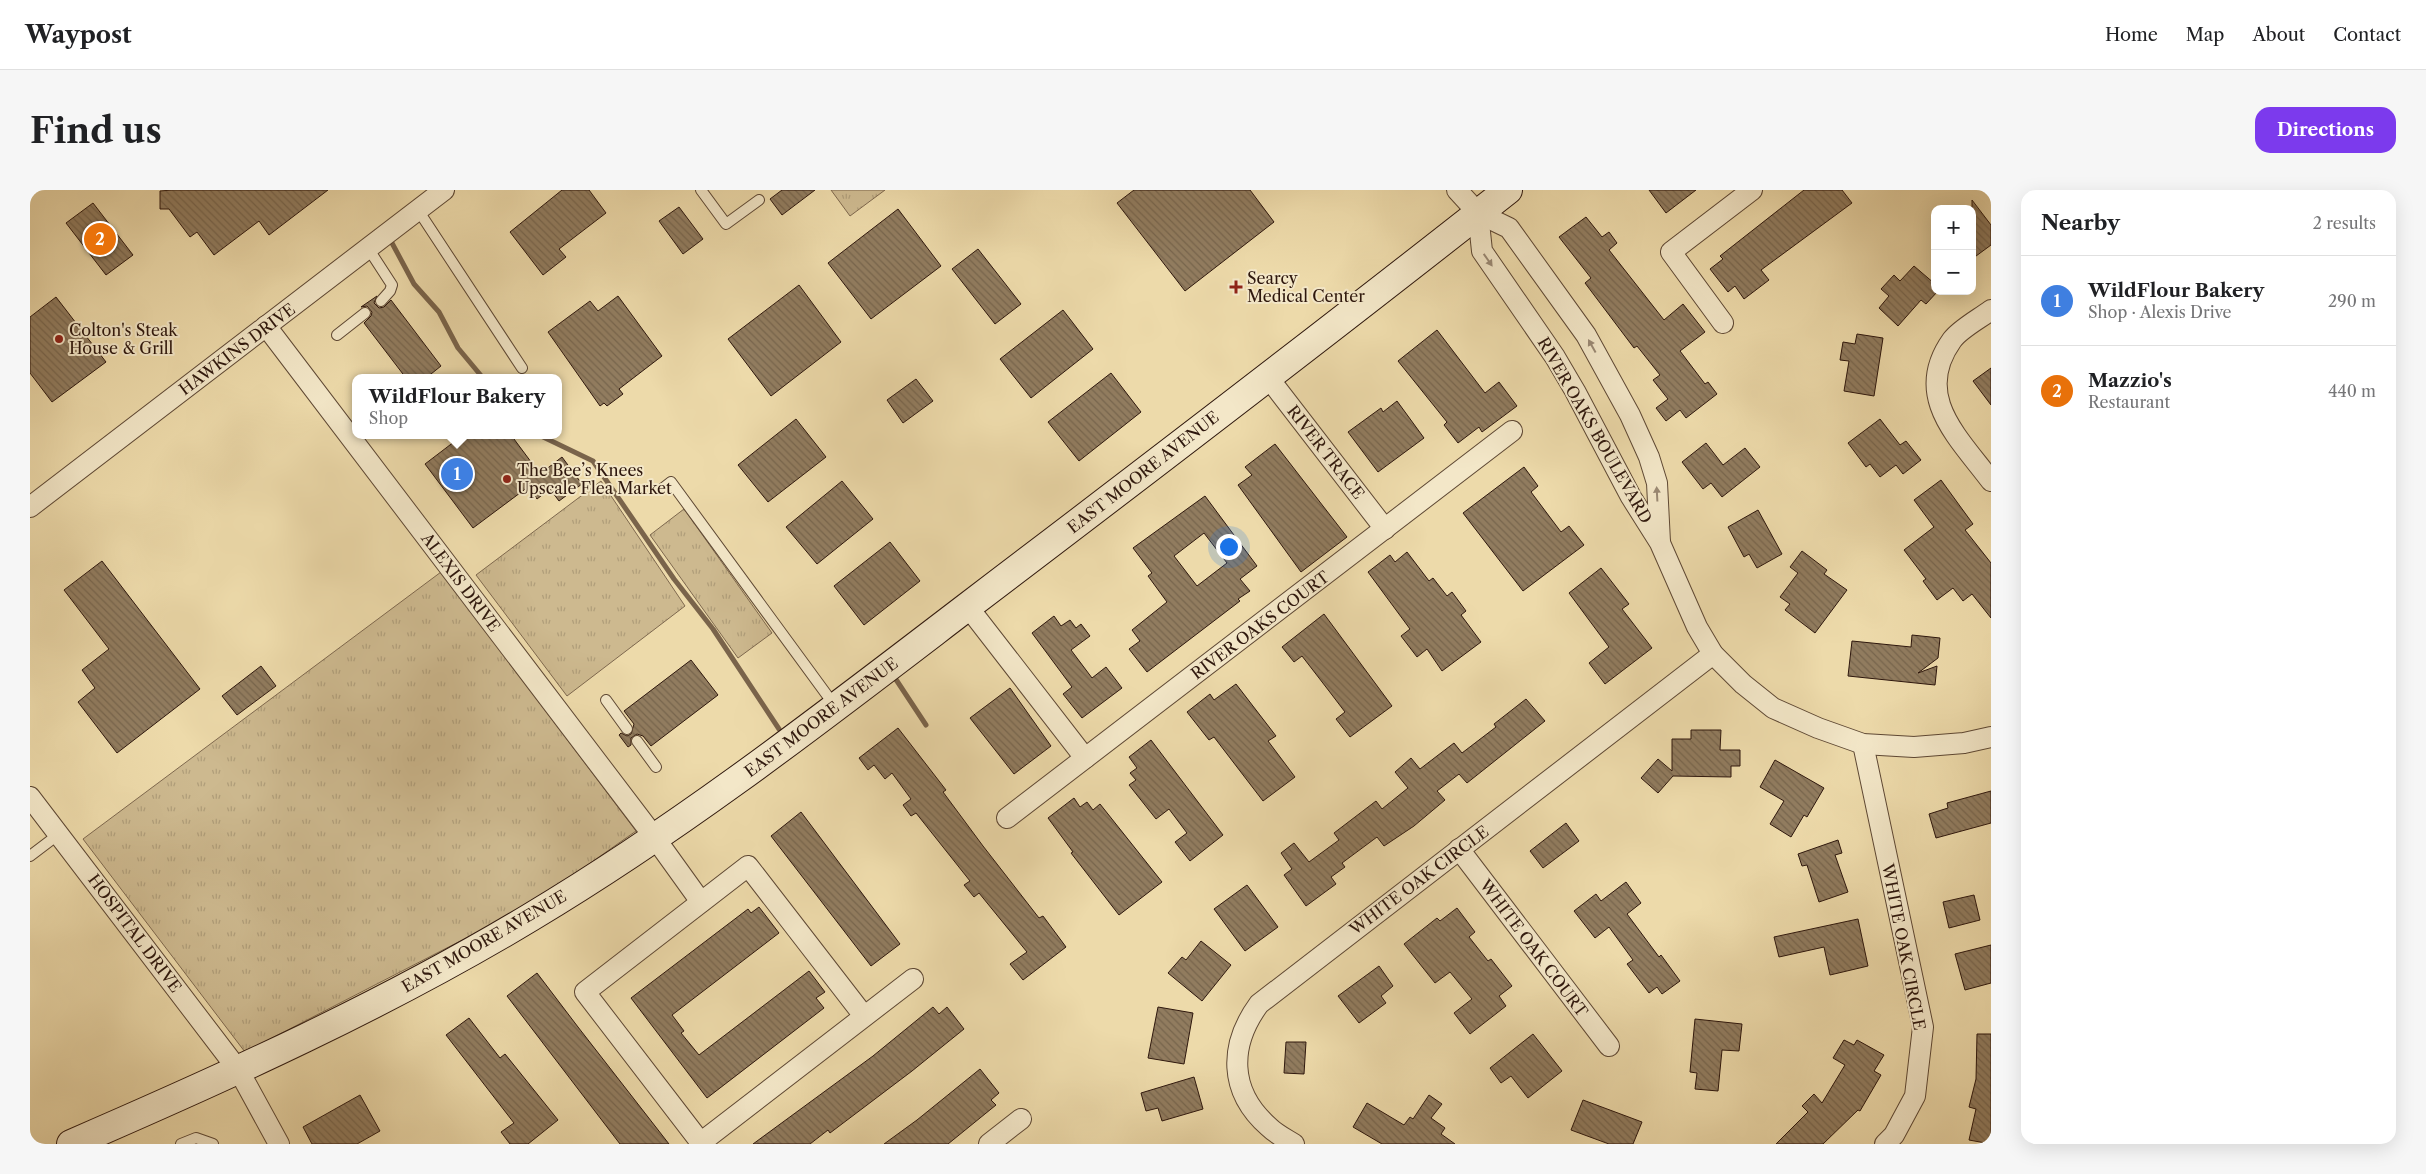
<!DOCTYPE html>
<html lang="en">
<head>
<meta charset="utf-8">
<style>
	body { margin:0; font-family:"Libre Caslon Text",serif; background:#f6f6f6; color:#202124 }
	.controls { position:absolute; right:15px; top:15px; display:grid; overflow:hidden; border-radius:10px; box-shadow:0 5px 20px #0002 }
	.controls button { width:45px; height:45px; display:grid; place-items:center; padding:0; border:0; border-bottom:1px solid #e0e0e0; background:#fff; color:#202124; font:25px sans-serif }
	.you { position:absolute; left:1198px; top:356px; width:18px; height:18px; margin:-12px; border:4px solid #fff; border-radius:50%; background:#1a73e8; box-shadow:0 0 0 8px #1a73e833 }
	.badge { display:grid; place-items:center; width:32px; height:32px; border-radius:50%; background:#7c3aed; color:#fff; font-size:16px; font-weight:700 }
	.pin { position:absolute; translate:-50% -50%; border:2px solid #fff; box-shadow:0 1px 5px #0006 }
	.popup { position:absolute; left:322px; top:184px; width:210px; height:65px; box-sizing:border-box; display:grid; place-content:center; border-radius:10px; background:#fff; filter:drop-shadow(0 1px 4px #0005); font-size:16px; white-space:nowrap; color:#757577 }
	.popup b { font-size:19px; color:#202124 }
	.popup::after { content:''; position:absolute; left:50%; top:100%; margin-left:-10px; border:10px solid transparent; border-top-color:#fff }
	.list { margin:0; padding:0; list-style:none }
	h2 { display:flex; justify-content:space-between; align-items:center; height:65px; margin:0; padding:0 20px; font-size:21px }
	h2 small { font-size:16px; font-weight:400; color:#757577 }
	.list li { display:grid; grid-template-columns:32px 1fr auto; gap:15px; align-items:center; box-sizing:border-box; height:90px; padding:0 20px; border-top:1px solid #e0e0e0 }
	.list b { display:block; font-size:19px; white-space:nowrap }
	.list p { margin:0; font-size:16px; white-space:nowrap; color:#757577 }
	.list em { font-size:16px; font-style:normal; color:#757577 }
	.map { position:relative; flex:none; width:1961px; height:954px; overflow:hidden; border-radius:15px }
	header { display:flex; align-items:center; gap:30px; box-sizing:border-box; height:70px; padding:0 25px; background:#fff; border-bottom:1px solid #e0e0e0 }
	header strong { font-size:24px }
	nav { display:flex; gap:28px; margin-inline-start:auto; font-size:18px }
	.intro { display:flex; align-items:center; justify-content:space-between; box-sizing:border-box; height:120px; padding:0 30px }
	h1 { margin:0; font-size:35px }
	.button { padding:12px 22px; border-radius:15px; background:#7c3aed; color:#fff; font-size:18px; font-weight:700 }
	main { display:flex; gap:30px; padding:0 30px }
	aside { flex:1; background:#fff; border-radius:15px; box-shadow:0 5px 20px #0002 }
	.map>svg:first-child { display:block }
</style>
</head>
<body>
<header>
<strong>Waypost</strong>
<nav><a>Home</a><a>Map</a><a>About</a><a>Contact</a></nav>
</header>
<div class="intro"><h1>Find us</h1><a class="button">Directions</a></div>
<main>
<div class="map">
<svg width="1961" height="954" viewBox="0 0 1961 954">
	<defs>
		<pattern id="grass-tufts" width="24" height="20" patternUnits="userSpaceOnUse" patternTransform="scale(1.25)"><rect width="24" height="20" fill="#cdb98f"/><path d="M3 7l-1-3M5 7V3M7 7l1-3M15 17l-1-3M17 17v-4M19 17l1-3" fill="none" stroke="#b09e7a"/></pattern>
		<pattern id="building-back-hatch" width="6" height="6" patternUnits="userSpaceOnUse" patternTransform="scale(1.25)"><rect width="6" height="6" fill="#917c5f"/><path d="M-1 5l2 2M0 0l6 6M5-1l2 2" fill="none" stroke="#77654d"/></pattern>
	</defs>
	<rect width="100%" height="100%" fill="#eddaaa"/>
	<filter id="stains"><feTurbulence type="fractalNoise" baseFrequency=".004" numOctaves="4"/><feColorMatrix values="0 0 0 0 .2 0 0 0 0 .09 0 0 0 0 .02 0 0 0 .5 -.17"/></filter>
	<radialGradient id="worn" r=".72"><stop offset=".6" stop-color="#630" stop-opacity="0"/><stop offset="1" stop-color="#630" stop-opacity=".3"/></radialGradient>
	<!-- grass -->
	<g fill="url(#grass-tufts)" stroke="#7e684e">
		<polygon points="801,0 855,0 820,26"/>
		<polygon points="571,291 655,416 537,506 446,385"/>
		<polygon points="654,319 742,443 708,468 620,345"/>
		<polygon points="411,382 606,641 502,714 215,862 53,649"/>
	</g>
	<g fill="none" stroke-linecap="round" stroke-linejoin="round">
		<!-- stream -->
		<g stroke="#7a644b" stroke-width="5">
			<polyline points="362,53 384,94 409,122 428,158 453,188"/>
			<polyline points="509,245 563,271 644,389 683,439 749,539"/>
			<polyline points="865,488 896,535"/>
		</g>
	</g>
	<!-- building -->
	<g fill="url(#building-back-hatch)" stroke="#2e170d" fill-rule="evenodd">
		<polygon points="142,0 298,0 239,45 229,31 184,65 167,42 160,47 139,19 130,19 130,1"/>
		<polygon points="532,0 559,0 576,23 529,59 536,67 513,85 480,42"/>
		<polygon points="752,0 785,0 752,25 740,9"/>
		<polygon points="1104,0 1220,0 1244,32 1155,101 1087,13"/>
		<polygon points="1619,0 1666,0 1636,23"/>
		<polygon points="1774,0 1812,0 1822,13 1731,80 1739,90 1714,109 1705,96 1698,102 1680,79 1693,69 1690,66"/>
		<polygon points="1942,10 1961,35 1961,55 1942,69"/>
		<polygon points="63,13 103,65 76,85 36,33"/>
		<polygon points="649,17 673,49 653,64 629,31"/>
		<polygon points="868,19 911,76 841,129 798,73"/>
		<polygon points="1556,27 1572,47 1579,42 1587,53 1579,60 1634,130 1653,114 1675,142 1650,161 1675,194 1678,192 1687,204 1656,228 1650,220 1636,231 1626,218 1638,209 1623,190 1630,185 1607,156 1604,158 1555,93 1561,88 1529,47"/>
		<polygon points="948,59 991,114 965,134 922,79"/>
		<polygon points="1884,76 1905,94 1905,101 1908,101 1896,114 1891,110 1868,136 1849,118 1859,106 1851,99 1864,85 1870,91"/>
		<polygon points="769,95 811,152 741,206 698,149"/>
		<polygon points="347,106 344,113 349,118 354,117 361,110 411,176 396,188 376,188 334,133 341,126 342,122 337,116 331,117"/>
		<polygon points="588,106 632,166 589,199 593,204 577,216 574,213 570,216 518,142 560,111 568,121"/>
		<polygon points="26,107 76,172 22,212 0,183 0,127"/>
		<polygon points="1033,120 1063,159 1001,208 970,169"/>
		<polygon points="1407,140 1455,203 1469,192 1487,216 1452,242 1449,237 1428,253 1414,235 1417,232 1368,171"/>
		<polygon points="1827,144 1853,148 1844,206 1814,201 1819,171 1810,170 1813,152 1825,154"/>
		<polygon points="1961,178 1961,215 1943,191"/>
		<polygon points="1081,183 1111,222 1049,271 1018,232"/>
		<polygon points="886,189 903,211 873,233 857,210"/>
		<polygon points="1367,211 1394,248 1348,282 1318,242 1351,218 1353,222"/>
		<polygon points="766,229 796,267 738,312 708,275"/>
		<polygon points="1850,229 1870,255 1876,251 1891,270 1873,284 1866,275 1850,287 1840,274 1836,277 1818,253"/>
		<polygon points="433,245 481,245 510,284 532,267 552,294 529,311 520,299 507,309 498,297 443,338 395,274"/>
		<polygon points="1676,253 1693,275 1715,258 1730,277 1692,307 1681,293 1673,299 1652,272"/>
		<polygon points="1245,254 1317,347 1271,382 1208,295 1222,285 1215,277"/>
		<polygon points="1494,277 1508,296 1501,302 1531,342 1539,336 1554,355 1493,401 1433,323"/>
		<polygon points="1911,290 1943,334 1935,340 1961,373 1961,428 1942,404 1933,411 1923,398 1907,410 1893,391 1896,389 1874,360 1904,337 1884,310"/>
		<polygon points="812,291 843,329 787,374 756,337"/>
		<path d="M1175 306 1227 376 1210 389 1220 401 1208 409 1210 411 1117 482 1099 459 1110 451 1102 440 1137 412 1118 386 1122 383 1103 358ZM1174 343 1197 373 1167 396 1144 366Z"/>
		<polygon points="1728,320 1752,364 1727,378 1719,364 1714,367 1698,337"/>
		<polygon points="860,352 890,391 834,435 804,396"/>
		<polygon points="1772,361 1797,380 1794,384 1817,400 1785,443 1755,420 1760,414 1750,407 1768,383 1760,377"/>
		<polygon points="1377,362 1399,391 1403,388 1417,406 1422,402 1436,421 1431,425 1451,452 1412,481 1397,459 1387,467 1371,446 1380,439 1338,382 1360,365 1365,372"/>
		<polygon points="72,371 170,499 87,563 48,512 65,498 52,480 79,459 34,400"/>
		<polygon points="1571,378 1599,414 1592,419 1622,458 1575,494 1559,473 1579,457 1539,403"/>
		<polygon points="1294,424 1362,516 1320,547 1306,529 1315,522 1299,501 1272,466 1264,472 1252,457"/>
		<polygon points="1024,426 1031,436 1040,430 1046,438 1051,434 1060,446 1041,460 1062,488 1076,477 1092,498 1052,528 1033,504 1042,497 1002,443"/>
		<polygon points="1882,445 1910,448 1908,468 1888,483 1907,476 1905,495 1818,486 1822,451 1881,457"/>
		<polygon points="661,470 688,505 621,556 613,546 607,544 601,548 601,555 598,557 589,545 591,543 597,546 601,544 604,534 594,521"/>
		<polygon points="231,476 246,496 207,525 192,506"/>
		<polygon points="1206,494 1246,546 1238,551 1265,587 1233,611 1184,547 1179,550 1157,522 1180,504 1184,510"/>
		<polygon points="980,498 1021,556 984,584 940,528"/>
		<polygon points="1496,509 1515,531 1437,593 1429,584 1407,601 1415,610 1384,636 1354,656 1347,647 1312,673 1315,677 1301,687 1306,694 1276,716 1254,685 1262,679 1251,663 1264,653 1279,672 1309,650 1304,643 1346,611 1352,619 1378,598 1365,582 1381,568 1390,579 1424,553 1432,563 1466,537 1464,534"/>
		<polygon points="868,538 916,600 913,602 953,656 1009,728 1013,726 1036,757 993,790 980,774 997,762 949,703 944,707 934,695 940,691 886,623 881,626 873,615 881,609 862,583 855,589 844,575 838,580 829,568"/>
		<polygon points="1661,540 1691,540 1690,560 1710,560 1710,576 1701,576 1701,587 1643,586 1628,603 1611,588 1628,569 1642,581 1642,549 1661,549"/>
		<polygon points="1121,550 1193,645 1160,671 1145,652 1157,643 1139,619 1126,629 1099,595 1106,590 1100,583 1107,578 1099,567"/>
		<polygon points="1745,570 1794,598 1777,627 1774,625 1761,647 1740,634 1754,611 1730,597"/>
		<polygon points="1961,601 1961,633 1906,648 1899,624 1918,618 1917,613"/>
		<polygon points="1044,608 1050,617 1057,612 1063,620 1070,614 1132,692 1089,725 1041,663 1043,662 1018,628"/>
		<polygon points="771,622 870,754 841,776 741,646"/>
		<polygon points="1536,633 1549,651 1513,678 1500,661"/>
		<polygon points="1808,650 1812,663 1805,665 1818,702 1789,712 1777,675 1772,676 1768,664"/>
		<polygon points="1596,692 1611,713 1597,724 1629,767 1631,765 1650,791 1632,804 1627,797 1619,803 1597,774 1603,770 1579,737 1565,748 1544,721 1566,704 1571,711"/>
		<polygon points="1217,695 1248,737 1215,761 1184,719"/>
		<polygon points="1944,705 1950,730 1919,738 1913,712"/>
		<polygon points="729,717 749,743 642,825 654,841 651,843 669,865 779,781 795,802 786,808 794,818 677,908 601,808 718,719 721,723"/>
		<polygon points="1427,718 1445,742 1439,747 1458,771 1461,769 1482,796 1469,806 1476,816 1440,844 1424,823 1442,809 1420,782 1405,793 1374,754 1407,728 1410,731"/>
		<polygon points="1828,729 1838,776 1800,785 1794,757 1749,767 1744,747"/>
		<polygon points="1171,751 1201,775 1172,811 1138,783 1152,767 1156,770"/>
		<polygon points="1961,755 1961,793 1935,800 1925,764"/>
		<polygon points="1349,776 1363,796 1351,806 1356,813 1329,833 1308,806"/>
		<polygon points="507,783 548,837 639,954 590,954 477,806"/>
		<polygon points="903,817 909,824 917,817 934,839 882,881 800,943 798,940 780,954 723,954 843,866"/>
		<polygon points="1128,817 1163,823 1154,874 1118,868"/>
		<polygon points="439,828 470,868 475,864 528,930 498,954 480,954 471,942 484,933 416,845"/>
		<polygon points="1665,829 1712,834 1709,861 1692,860 1688,901 1665,899 1667,883 1660,882"/>
		<polygon points="1503,844 1532,881 1498,908 1481,886 1471,893 1460,878"/>
		<polygon points="1947,844 1961,844 1961,954 1939,950 1946,919 1939,917 1946,889"/>
		<polygon points="1814,850 1824,855 1827,850 1854,865 1844,881 1851,885 1830,921 1828,920 1793,954 1746,954 1778,922 1772,916 1784,904 1792,913 1815,875 1803,868"/>
		<polygon points="1256,852 1276,852 1274,884 1254,883"/>
		<polygon points="950,879 969,903 961,910 966,915 918,954 854,954 887,930"/>
		<polygon points="1164,887 1173,919 1132,931 1128,918 1116,921 1111,903"/>
		<polygon points="330,905 350,941 327,954 282,954 273,937"/>
		<polygon points="1399,905 1412,914 1401,928 1415,938 1411,944 1425,954 1352,954 1323,937 1337,913 1374,935 1380,927 1383,929"/>
		<polygon points="1553,910 1612,932 1603,954 1579,954 1541,940"/>
	</g>
	<g fill="none" stroke-linecap="round" stroke-linejoin="round">
		<!-- lane casing -->
		<g stroke="#5e4834" stroke-width="12">
			<g id="lane">
				<polyline points="671,0 696,34 729,10"/>
				<polyline points="388,20 492,178"/>
				<polyline points="338,58 362,95 360,101 351,111"/>
				<polyline points="307,145 335,123"/>
				<polyline points="632,299 641,292 805,516"/>
				<polyline points="576,510 597,539"/>
				<polyline points="607,551 626,577"/>
				<polyline points="0,666 29,644"/>
				<polyline points="151,954 166,948 183,954"/>
			</g>
		</g>
		<!-- street casing -->
		<g stroke="#5e4834" stroke-width="22">
			<g id="street">
				<polyline points="1427,0 1448,23 1479,38 1556,145 1600,225 1619,267 1627,293 1630,352"/>
				<polyline points="1448,23 1452,61 1525,167 1545,201 1601,307 1630,353 1667,437 1683,464 1713,494 1743,518 1788,538 1833,554 1884,557 1934,553 1961,547"/>
				<path d="M1961 120C1949 129 1930 139 1922 150 1882 206 1928 247 1961 291"/>
				<polyline points="1693,133 1641,62 1722,0"/>
				<polyline points="236,136 625,648 671,712"/>
				<polyline points="1237,186 1355,339"/>
				<polyline points="0,317 414,0"/>
				<polyline points="938,417 1055,568"/>
				<polyline points="1833,554 1893,837 1885,906 1864,945 1855,954"/>
				<polyline points="0,607 209,881 249,954"/>
				<polyline points="977,628 1482,241"/>
				<polyline points="1429,659 1579,856"/>
				<polyline points="671,953 555,802 718,676 834,826"/>
				<polyline points="669,954 883,789"/>
				<polyline points="959,954 991,929"/>
				<path d="M1264 954C1256 949 1246 944 1239 937 1198 901 1199 855 1229 814L1683 464"/>
			</g>
		</g>
		<!-- secondary casing -->
		<g stroke="#2e170d" stroke-width="30">
			<path id="secondary" d="M41 954C198 886 355 815 501 727 653 636 793 527 933 420 1116 281 1298 142 1478 0"/>
		</g>
		<!-- lane -->
		<use href="#lane" stroke="#f3e7c8" stroke-width="10"/>
		<!-- street -->
		<use href="#street" stroke="#f3e7c8" stroke-width="20"/>
		<!-- secondary -->
		<use href="#secondary" stroke="#f3e7c8" stroke-width="28"/>
	</g>
	<!-- one-way arrows -->
	<defs><path id="oneway-solid" d="M-6-.8H1V-3.2L6.5 0L1 3.2V.8H-6Z" transform="scale(1.25)"/></defs>
	<g fill="#9a8974">
		<use href="#oneway-solid" transform="translate(1458 70) rotate(55)"/>
		<use href="#oneway-solid" transform="translate(1562 156) rotate(-119)"/>
		<use href="#oneway-solid" transform="translate(1627 304) rotate(-93)"/>
	</g>
	<!-- markers -->
	<g fill="#8f2418" stroke="#f3e7c8" stroke-width="2">
		<path d="M1203.5 89.5h5v5h5v5h-5v5h-5v-5h-5v-5h5z"/>
		<circle cx="29" cy="149" r="5"/>
		<circle cx="477" cy="289" r="5"/>
	</g>
	<g text-anchor="middle" stroke-width="4" stroke-linejoin="round" paint-order="stroke">
		<!-- poi labels -->
		<g font-size="16" fill="#2e170d" stroke="#f3e7c8" text-anchor="start">
			<text x="1217" y="94">Searcy<tspan x="1217" dy="18">Medical Center</tspan></text>
			<text x="39" y="146">Colton's Steak<tspan x="39" dy="18">House &amp; Grill</tspan></text>
			<text x="487" y="286">The Bee’s Knees<tspan x="487" dy="18">Upscale Flea Market</tspan></text>
		</g>
		<!-- street labels -->
		<g font-size="16" fill="#2e170d" stroke="#f3e7c8">
			<text transform="translate(207 159) rotate(-37)" y="6">HAWKINS DRIVE</text>
			<text transform="translate(1565 240) rotate(60)" y="6">RIVER OAKS BOULEVARD</text>
			<text transform="translate(1296 262) rotate(52)" y="6">RIVER TRACE</text>
			<text transform="translate(1113 282) rotate(-38)" y="6">EAST MOORE AVENUE</text>
			<text transform="translate(431 392) rotate(53)" y="6">ALEXIS DRIVE</text>
			<text transform="translate(1230 435) rotate(-37)" y="6">RIVER OAKS COURT</text>
			<text transform="translate(791 527) rotate(-37)" y="6">EAST MOORE AVENUE</text>
			<text transform="translate(1389 690) rotate(-37)" y="6">WHITE OAK CIRCLE</text>
			<text transform="translate(105 743) rotate(53)" y="6">HOSPITAL DRIVE</text>
			<text transform="translate(454 751) rotate(-30)" y="6">EAST MOORE AVENUE</text>
			<text transform="translate(1874 757) rotate(79)" y="6">WHITE OAK CIRCLE</text>
			<text transform="translate(1504 758) rotate(53)" y="6">WHITE OAK COURT</text>
		</g>
	</g>
	<rect width="100%" height="100%" filter="url(#stains)"/>
	<rect width="100%" height="100%" fill="url(#worn)"/>
</svg>
<div class="controls">
<button>+</button>
<button>−</button>
</div>
<div class="you"></div>
<div class="pin badge" style="left:427px;top:284px;background:#3f7fe0">1</div>
<div class="popup"><b>WildFlour Bakery</b>Shop</div>
<div class="pin badge" style="left:70px;top:49px;background:#e8710a">2</div>
</div>
<aside>
<h2>Nearby<small>2 results</small></h2>
<ul class="list">
<li><span class="badge" style="background:#3f7fe0">1</span><div><b>WildFlour Bakery</b><p>Shop · Alexis Drive</p></div><em>290 m</em></li>
<li><span class="badge" style="background:#e8710a">2</span><div><b>Mazzio's</b><p>Restaurant</p></div><em>440 m</em></li>
</ul>
</aside>
</main>
</body>
</html>
